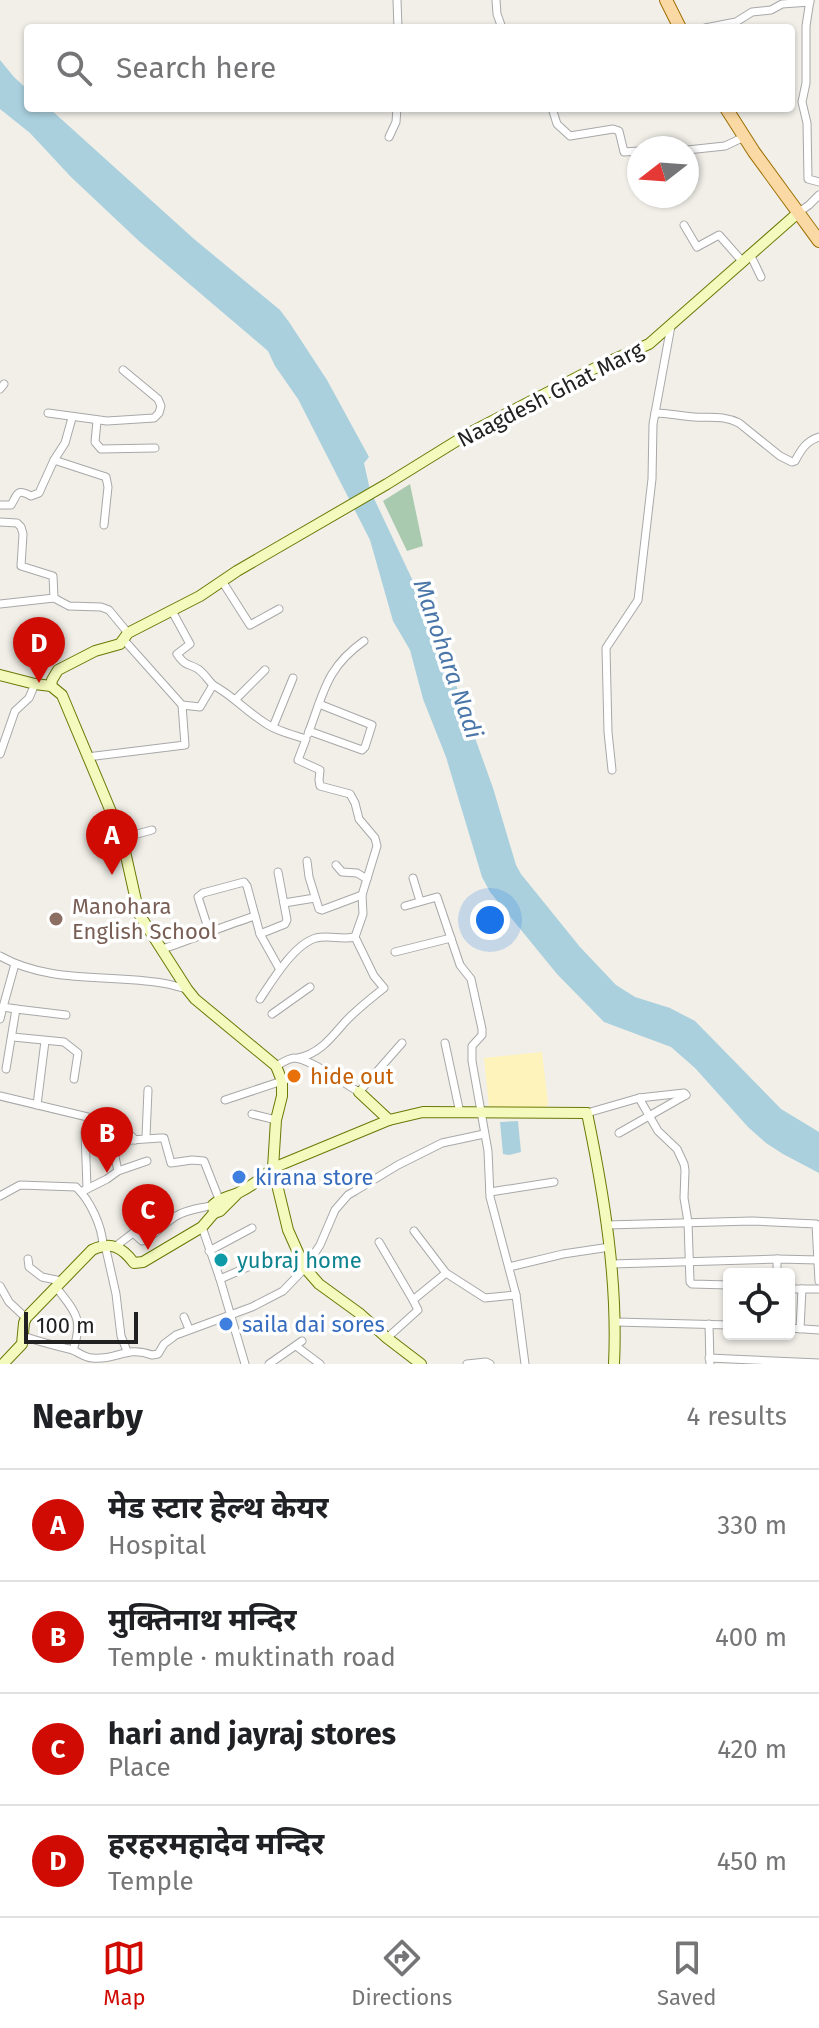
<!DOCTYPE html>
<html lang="en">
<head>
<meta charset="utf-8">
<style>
	body { margin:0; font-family:"Fira Sans","Noto Sans Devanagari",sans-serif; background:#f6f6f6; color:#202124 }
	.controls { position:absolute; right:24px; bottom:24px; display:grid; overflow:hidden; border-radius:8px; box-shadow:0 2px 6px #0004 }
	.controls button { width:72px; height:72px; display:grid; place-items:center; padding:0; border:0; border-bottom:2px solid #e0e0e0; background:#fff; color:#202124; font:40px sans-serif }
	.compass { position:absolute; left:627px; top:136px; width:72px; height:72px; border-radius:50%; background:#fff; box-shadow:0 2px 6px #0004; rotate:253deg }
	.scale { position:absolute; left:24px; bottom:20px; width:114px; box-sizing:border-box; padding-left:8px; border:4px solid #212121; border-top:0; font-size:22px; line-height:28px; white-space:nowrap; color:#212121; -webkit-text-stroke:6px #fff; paint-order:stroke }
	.you { position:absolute; left:490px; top:920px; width:28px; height:28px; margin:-20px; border:6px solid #fff; border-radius:50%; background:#1a73e8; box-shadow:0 0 0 12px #1a73e833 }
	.badge { display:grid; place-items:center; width:52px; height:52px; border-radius:50%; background:#d00b03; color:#fff; font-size:26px; font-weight:700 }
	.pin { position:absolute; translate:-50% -66px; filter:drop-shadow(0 2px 4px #0008) }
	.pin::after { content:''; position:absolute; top:42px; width:28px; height:24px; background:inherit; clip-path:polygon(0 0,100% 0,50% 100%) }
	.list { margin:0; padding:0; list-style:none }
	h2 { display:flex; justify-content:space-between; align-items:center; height:104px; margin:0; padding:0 32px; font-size:34px }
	h2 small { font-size:26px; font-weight:400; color:#757577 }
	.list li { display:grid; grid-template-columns:52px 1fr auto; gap:24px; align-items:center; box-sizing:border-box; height:112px; padding:0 32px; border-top:2px solid #e0e0e0 }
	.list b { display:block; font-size:30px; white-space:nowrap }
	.list p { margin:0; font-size:26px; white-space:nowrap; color:#757577 }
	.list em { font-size:26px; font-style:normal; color:#757577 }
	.icon { flex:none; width:44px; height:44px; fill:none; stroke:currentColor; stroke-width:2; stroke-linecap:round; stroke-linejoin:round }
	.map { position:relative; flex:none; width:819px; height:1364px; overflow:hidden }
	.search { position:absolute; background:#fff; box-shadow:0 2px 6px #0004; left:24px; right:24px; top:24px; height:88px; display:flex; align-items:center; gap:20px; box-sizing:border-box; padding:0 28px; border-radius:8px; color:#757577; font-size:30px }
	.sheet { height:552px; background:#fff }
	nav { display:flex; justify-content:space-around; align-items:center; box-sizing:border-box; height:112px; border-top:2px solid #e0e0e0; background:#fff; font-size:22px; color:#757577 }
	nav a { display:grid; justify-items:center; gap:4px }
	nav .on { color:#d00b03 }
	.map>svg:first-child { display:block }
</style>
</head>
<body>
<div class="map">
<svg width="819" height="1364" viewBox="0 0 819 1364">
	<rect width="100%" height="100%" fill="#f1efe8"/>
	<!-- sand -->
	<polygon fill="#fef3ba" points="542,1052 548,1103 546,1108 489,1107 484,1058"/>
	<!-- cemetery -->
	<polygon fill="#aacab0" points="410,484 423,546 407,551 383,501"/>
	<!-- water -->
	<g fill="#aad0de">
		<polygon points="0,60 14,77 28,90 28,108 49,108 194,239 280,310 289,322 327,380 369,457 364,463 370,490 429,615 445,641 450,668 493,788 516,865 521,874 580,947 616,985 635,997 670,1008 695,1021 781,1109 819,1132 819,1173 783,1154 766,1143 748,1127 695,1068 671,1047 604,1022 557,974 490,892 482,877 446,757 423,699 410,650 393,621 370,540 298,399 275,366 268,351 140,242 71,177 30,133 0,109"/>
		<polygon points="518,1121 521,1152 509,1155 503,1154 500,1122"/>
	</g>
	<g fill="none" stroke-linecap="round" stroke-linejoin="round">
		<!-- street casing -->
		<g stroke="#a8a8a8" stroke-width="9">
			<g id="street">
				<polyline points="397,0 398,28"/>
				<polyline points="496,0 497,14 502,28"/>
				<polyline points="810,0 806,26 806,83 802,102 807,123 808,179 819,182"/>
				<polyline points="705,28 736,22 752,12 771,10 782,4 810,2"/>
				<polyline points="552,108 557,124 570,136 613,129 619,131 624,152 639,151"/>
				<polyline points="389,137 396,122 397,108"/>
				<polyline points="687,150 725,146 744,137"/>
				<polyline points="799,212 809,205 819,195"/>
				<polyline points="684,225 697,247 719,235 742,261"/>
				<polyline points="750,254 761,277"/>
				<polyline points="0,389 4,384"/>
				<polyline points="48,413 107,421 154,418 159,413 161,406 158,399 123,370"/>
				<path d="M655 413C668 413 680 416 694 417 710 418 723 415 739 423L780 456 792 462 795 461C801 450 806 441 819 437"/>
				<polyline points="97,421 95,442 101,449 155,448"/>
				<polyline points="54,460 106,477 108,487 104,525"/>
				<path d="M0 505H11C18 494 16 488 31 496L39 493 54 460 65 443 72 418"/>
				<polyline points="0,522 17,523 21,527 23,534 21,566 53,576 54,598"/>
				<polyline points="222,581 250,625 279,609"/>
				<polyline points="0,604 54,598 69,606 101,607 109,610 128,633"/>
				<path d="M172 611 190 644 177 654C186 667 188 663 198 669 204 673 208 680 213 685"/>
				<path d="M124 640 182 705 200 707 213 685C232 695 246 711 265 723 277 731 292 735 306 739L298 760 320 770 319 780 320 786 350 794 355 803 359 819 375 838 377 846 362 895 363 914 355 937 374 976 384 988C370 999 356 1010 344 1023 331 1038 319 1054 298 1058"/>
				<polyline points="236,699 265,670"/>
				<polyline points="273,727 293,678"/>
				<polyline points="309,731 362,750 365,747 372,725 319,704"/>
				<path d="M308 734C324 692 326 668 364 641"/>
				<polyline points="0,754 15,711 29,698 35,684"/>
				<polyline points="87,757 185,745 182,705"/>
				<polyline points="612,770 608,732 606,648 638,600 652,479 653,424 671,326"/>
				<polyline points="122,838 152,830"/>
				<polyline points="307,861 309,877 319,909 322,910 362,895"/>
				<polyline points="336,865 342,872 357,873 367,879"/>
				<polyline points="413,878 420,901"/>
				<polyline points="284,903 315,898"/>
				<polyline points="405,906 437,897 460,965 471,979 482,1029 482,1035 472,1046 472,1061 488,1151 490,1197 516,1295 525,1364"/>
				<polyline points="209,931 198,897 203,893 244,882 247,886 260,934 279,968"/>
				<polyline points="260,934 285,924 287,920 278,872"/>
				<path d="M162 949C194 939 223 926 255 916"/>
				<polyline points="395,952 451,938"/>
				<path d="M0 956C50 984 107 974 162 983 170 984 178 987 187 989"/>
				<polyline points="15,964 3,1007 16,1009"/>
				<path d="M260 999C272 981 294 944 316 938 329 935 342 940 355 937"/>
				<polyline points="272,1014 310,987"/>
				<polyline points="0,1019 3,1007"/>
				<polyline points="13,1037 64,1042 78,1053 74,1079"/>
				<polyline points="445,1043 460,1113"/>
				<path d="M276 1066C282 1063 287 1059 294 1058 309 1058 345 1084 359 1092L402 1043"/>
				<polyline points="6,1069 16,1009 66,1015"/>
				<polyline points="0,1096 121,1125 135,1140"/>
				<polyline points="639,1098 658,1131 677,1149 684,1164 685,1170 684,1198 688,1222 690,1282 692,1284 729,1285"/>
				<polyline points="225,1100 282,1081"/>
				<polyline points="37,1105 45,1041"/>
				<polyline points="587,1113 639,1098 684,1093 686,1095"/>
				<polyline points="252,1114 276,1120"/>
				<polyline points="85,1131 87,1189"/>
				<polyline points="619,1133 686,1095"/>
				<polyline points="146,1137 148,1090"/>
				<polyline points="118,1171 147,1161"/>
				<polyline points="81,1192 107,1179 118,1171 115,1157 117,1147 131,1140 160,1138 164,1138 171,1163 192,1160 204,1161 219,1199"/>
				<polyline points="490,1192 554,1182"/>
				<path d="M0 1196 20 1185 76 1187C90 1200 102 1226 103 1245"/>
				<polyline points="136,1199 153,1234"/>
				<polyline points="607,1225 752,1221 816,1224 819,1281"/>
				<polyline points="202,1227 220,1279 245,1364"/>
				<polyline points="414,1231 446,1273"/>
				<polyline points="379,1242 413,1300"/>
				<polyline points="105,1245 116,1294 121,1336 127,1351"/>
				<path d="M116 1246 133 1233 142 1241C156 1235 166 1220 180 1214 190 1209 203 1208 213 1205"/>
				<polyline points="209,1251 252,1228"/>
				<polyline points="28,1259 29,1267 42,1277 61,1281"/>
				<polyline points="777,1259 777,1274"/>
				<polyline points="612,1264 777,1259 819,1260"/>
				<polyline points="509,1267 563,1254 610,1247"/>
				<polyline points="220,1279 264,1260"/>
				<polyline points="0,1286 9,1302 26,1318"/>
				<path d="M56 1287C75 1312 84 1318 73 1350 79 1353 86 1358 92 1358 116 1361 127 1345 152 1355L158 1354 164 1344 176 1335 252 1307 283 1291 305 1268 320 1245 335 1210 348 1195 355 1191 398 1165 442 1143 484 1134"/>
				<polyline points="789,1289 819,1289"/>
				<polyline points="184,1317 189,1329"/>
				<polyline points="616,1322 729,1325"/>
				<polyline points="709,1324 710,1364"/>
				<polyline points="789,1328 819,1330"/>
				<polyline points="800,1329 802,1289"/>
				<path d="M23 1336C40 1342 56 1346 73 1350"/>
				<polyline points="387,1338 418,1310 413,1300 446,1273 485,1298 516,1295"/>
				<polyline points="296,1346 320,1364"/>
				<polyline points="709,1358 819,1363"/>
				<polyline points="269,1364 302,1341"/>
				<polyline points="467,1364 486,1362 490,1364"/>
			</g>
		</g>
		<!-- secondary casing -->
		<g stroke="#697a06" stroke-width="12">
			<g id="secondary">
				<polyline points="0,675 35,684 51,686 62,695 122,838 139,914 187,989 195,999 276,1066 282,1081 282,1096 276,1120 273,1168 288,1230 305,1268 319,1284 359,1313 387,1338 421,1364"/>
				<polyline points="51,686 52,680 58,670 95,651 120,644 128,633 200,596 237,571 387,484 471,432 601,365 649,344 799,212"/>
				<path d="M359 1092 389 1120 423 1112 587 1113C604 1195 618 1279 614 1364"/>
				<polyline points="214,1213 220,1211 236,1195"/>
				<path d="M3 1364 22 1344 24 1323 26 1318 92 1250C111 1241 122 1247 134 1263L143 1262 202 1227 214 1213 213 1205C221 1197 229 1197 238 1193 250 1187 263 1178 273 1168L389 1120"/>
			</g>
		</g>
		<!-- primary casing -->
		<g stroke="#9d7002" stroke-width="14">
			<g id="primary">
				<polyline points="666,0 680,28"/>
				<polyline points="726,108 754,152 819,241"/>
			</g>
		</g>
		<!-- street -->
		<use href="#street" stroke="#fff" stroke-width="7"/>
		<!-- secondary -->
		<use href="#secondary" stroke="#f4f9be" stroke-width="10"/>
		<!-- primary -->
		<use href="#primary" stroke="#fbd9a4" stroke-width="12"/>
	</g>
	<!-- markers -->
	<circle fill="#8d6e63" stroke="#fff" stroke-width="3" cx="56" cy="919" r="8"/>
	<circle fill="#e8710a" stroke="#fff" stroke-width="3" cx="294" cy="1076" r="8"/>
	<g fill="#3f7fe0" stroke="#fff" stroke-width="3">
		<circle cx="239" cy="1177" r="8"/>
		<circle cx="226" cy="1324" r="8"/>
	</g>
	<circle fill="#0f9aa8" stroke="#fff" stroke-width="3" cx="221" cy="1260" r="8"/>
	<g text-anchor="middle" stroke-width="7" stroke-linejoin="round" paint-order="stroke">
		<!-- street labels -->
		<g font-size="22" fill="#212121" stroke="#fff">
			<text transform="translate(550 394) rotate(-27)" y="8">Naagdesh Ghat Marg</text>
		</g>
		<!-- education labels -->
		<g font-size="22" fill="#785e54" stroke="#fff" text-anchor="start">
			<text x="72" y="914">Manohara<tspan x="72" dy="25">English School</tspan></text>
		</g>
		<!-- food labels -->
		<g font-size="22" fill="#c56008" stroke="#fff" text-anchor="start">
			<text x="310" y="1084">hide out</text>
		</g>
		<!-- shop labels -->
		<g font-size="22" fill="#366cbe" stroke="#fff" text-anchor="start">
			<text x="255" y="1185">kirana store</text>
			<text x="242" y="1332">saila dai sores</text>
		</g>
		<!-- culture labels -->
		<g font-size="22" fill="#0d838f" stroke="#fff" text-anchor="start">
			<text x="237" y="1268">yubraj home</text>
		</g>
		<!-- water labels -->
		<g font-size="24" font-style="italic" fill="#4a76a9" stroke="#fff">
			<text transform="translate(448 659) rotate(71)" y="8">Manohara Nadi</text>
		</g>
	</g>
</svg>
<div class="controls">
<button><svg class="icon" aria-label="locate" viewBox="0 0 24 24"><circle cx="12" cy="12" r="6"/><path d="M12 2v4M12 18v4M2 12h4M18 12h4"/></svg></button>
</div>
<svg class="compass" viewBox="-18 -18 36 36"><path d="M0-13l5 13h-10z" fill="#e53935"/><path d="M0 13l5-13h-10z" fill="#757577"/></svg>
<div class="scale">100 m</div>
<div class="you"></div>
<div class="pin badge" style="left:112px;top:875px">A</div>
<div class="pin badge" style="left:107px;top:1173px">B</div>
<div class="pin badge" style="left:148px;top:1250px">C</div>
<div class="pin badge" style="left:39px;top:683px">D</div>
<div class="search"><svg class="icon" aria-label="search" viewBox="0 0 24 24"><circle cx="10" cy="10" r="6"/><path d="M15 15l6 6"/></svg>Search here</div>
</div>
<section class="sheet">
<h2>Nearby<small>4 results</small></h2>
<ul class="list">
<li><span class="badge">A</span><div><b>मेड स्टार हेल्थ केयर</b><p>Hospital</p></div><em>330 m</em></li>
<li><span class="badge">B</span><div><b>मुक्तिनाथ मन्दिर</b><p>Temple · muktinath road</p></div><em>400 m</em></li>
<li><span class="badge">C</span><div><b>hari and jayraj stores</b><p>Place</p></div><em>420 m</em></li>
<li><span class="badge">D</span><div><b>हरहरमहादेव मन्दिर</b><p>Temple</p></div><em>450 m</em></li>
</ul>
</section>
<nav>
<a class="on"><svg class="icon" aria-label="map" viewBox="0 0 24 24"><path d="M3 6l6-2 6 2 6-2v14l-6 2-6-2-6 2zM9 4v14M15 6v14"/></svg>Map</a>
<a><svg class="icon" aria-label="directions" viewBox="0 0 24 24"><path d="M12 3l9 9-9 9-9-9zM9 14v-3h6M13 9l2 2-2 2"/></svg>Directions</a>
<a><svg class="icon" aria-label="saved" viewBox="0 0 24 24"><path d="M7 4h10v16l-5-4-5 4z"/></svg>Saved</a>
</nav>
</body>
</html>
